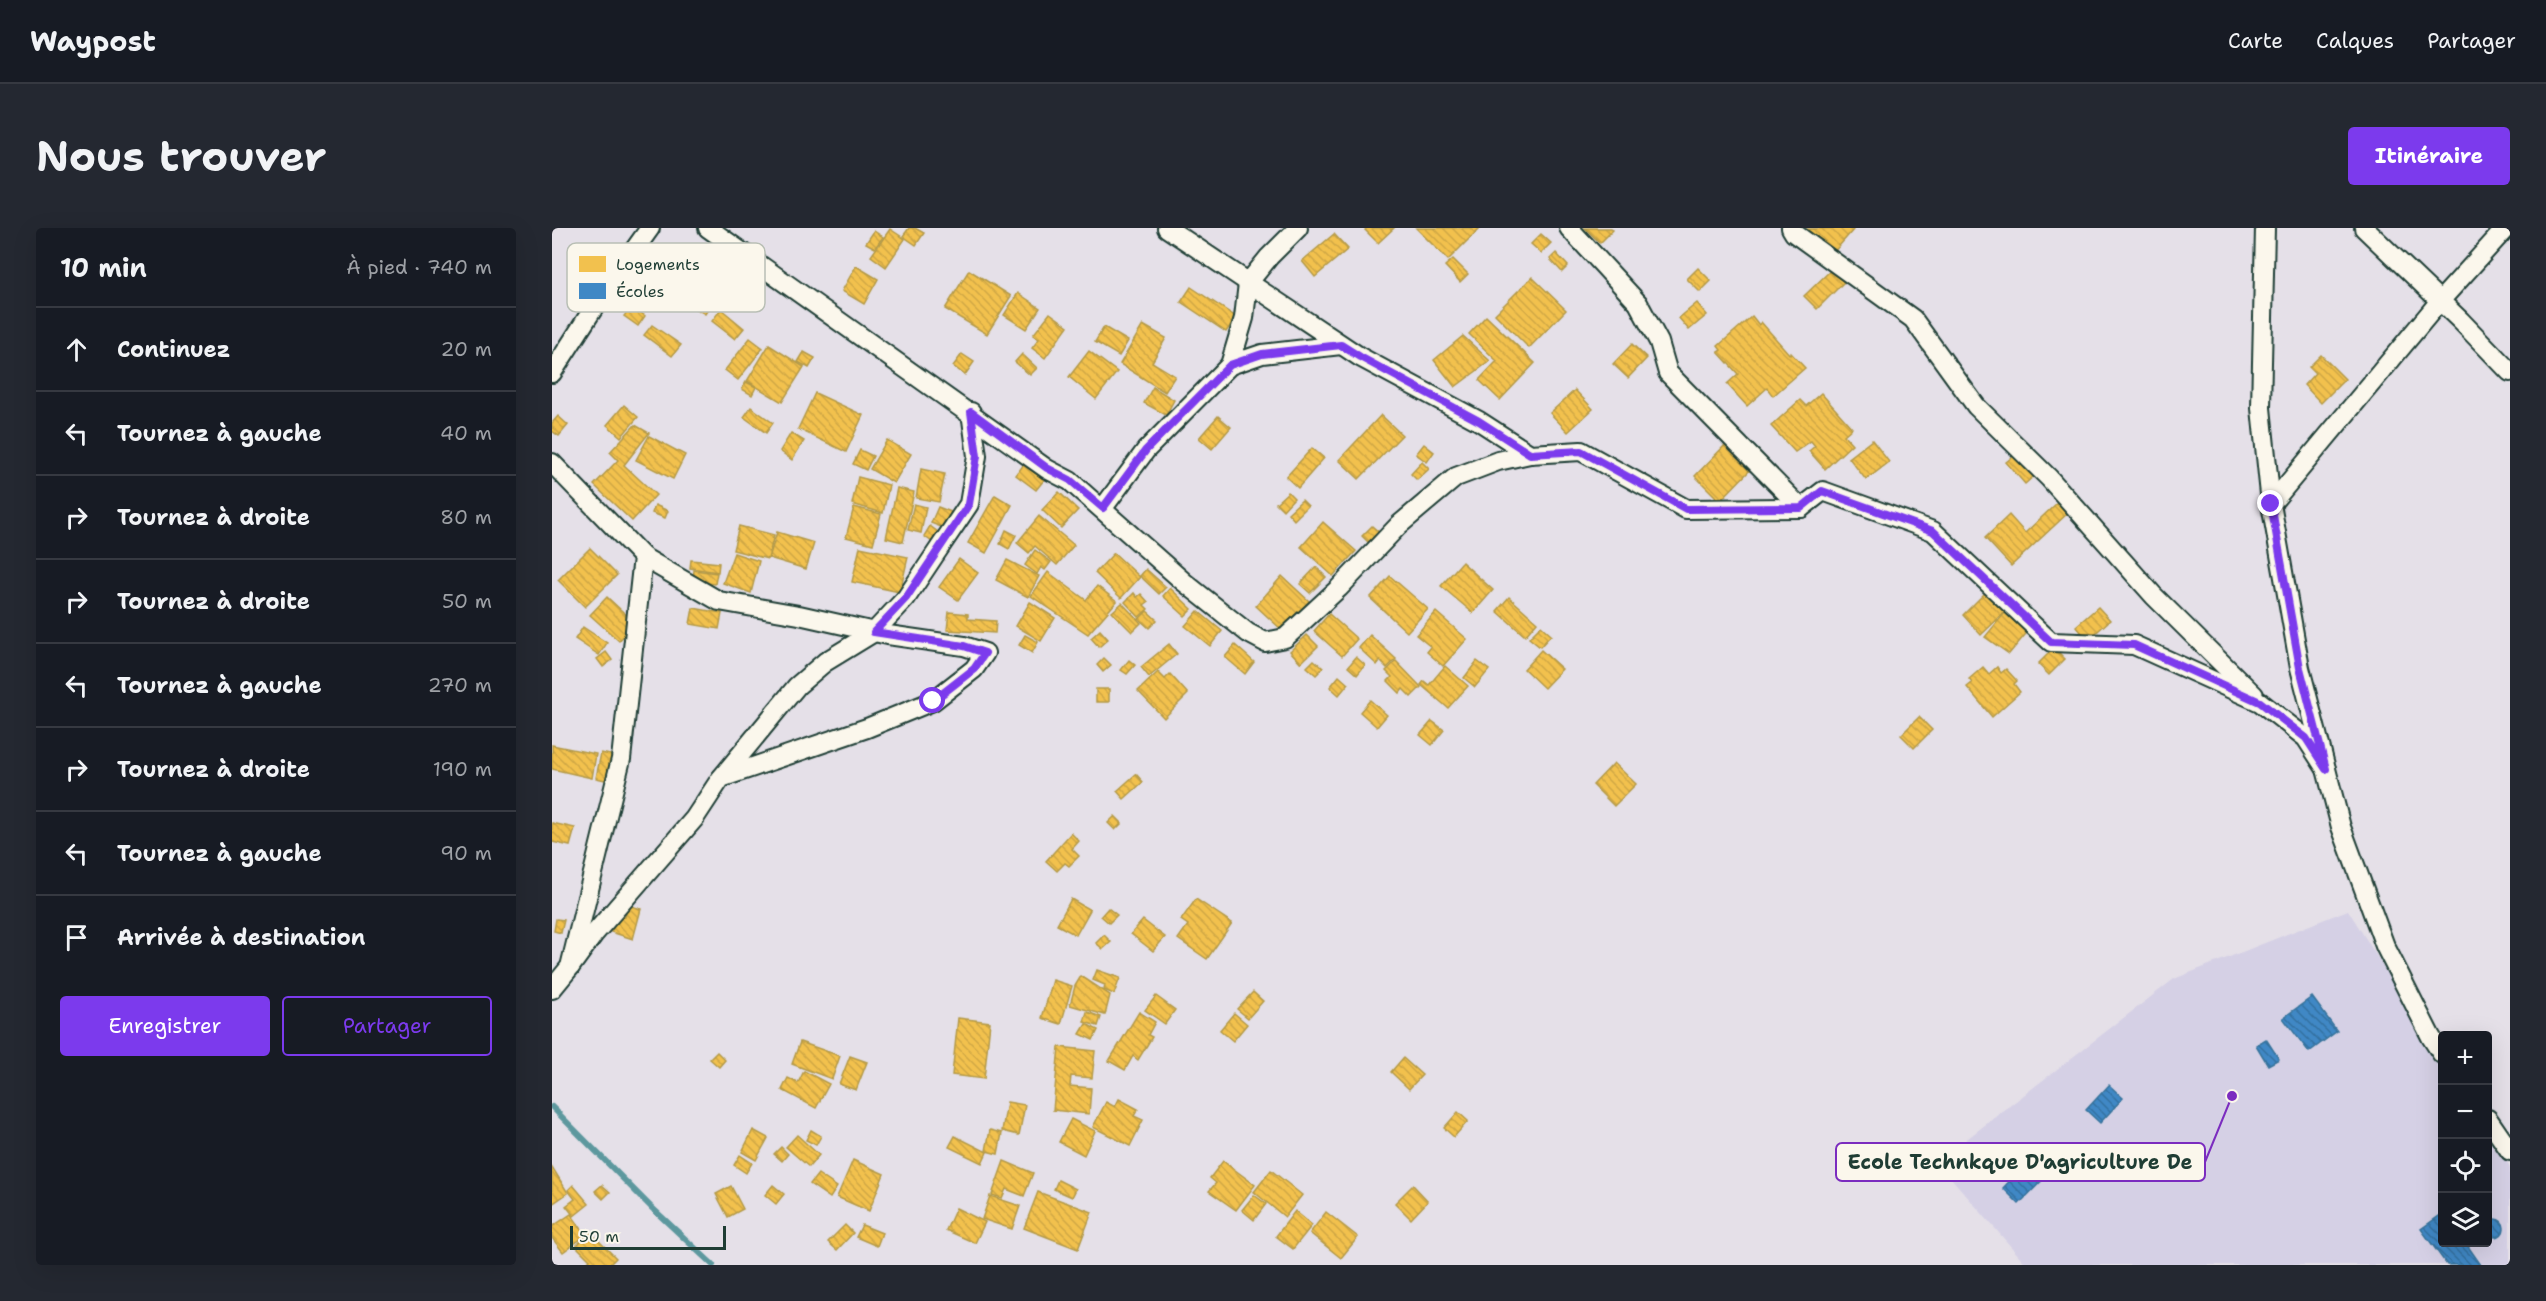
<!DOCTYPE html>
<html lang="fr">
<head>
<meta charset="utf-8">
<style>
	body { margin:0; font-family:"Shantell Sans",sans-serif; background:#242831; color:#f1f3f6 }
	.controls { position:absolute; right:18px; bottom:18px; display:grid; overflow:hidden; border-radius:6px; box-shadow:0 6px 24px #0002 }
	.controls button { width:54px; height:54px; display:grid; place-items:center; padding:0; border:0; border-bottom:2px solid #363941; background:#171b24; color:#f1f3f6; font:30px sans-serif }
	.scale { position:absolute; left:18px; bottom:15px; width:156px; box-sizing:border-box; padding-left:6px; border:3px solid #1f3d34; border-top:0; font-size:16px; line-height:21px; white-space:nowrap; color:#1f3d34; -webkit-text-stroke:4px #fbf7ec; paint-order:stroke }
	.stop { position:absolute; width:18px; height:18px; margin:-14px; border:4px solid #7c3aed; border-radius:50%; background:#fff }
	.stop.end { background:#7c3aed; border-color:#fff; box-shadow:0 2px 6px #0008 }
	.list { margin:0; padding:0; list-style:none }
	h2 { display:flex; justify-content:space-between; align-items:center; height:78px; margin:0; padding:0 24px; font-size:26px }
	h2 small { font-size:20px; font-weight:400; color:#9ea1a6 }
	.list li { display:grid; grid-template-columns:39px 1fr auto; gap:18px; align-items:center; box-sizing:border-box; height:84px; padding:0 24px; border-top:2px solid #363941 }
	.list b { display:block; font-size:22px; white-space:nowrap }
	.list em { font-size:20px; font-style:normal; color:#9ea1a6 }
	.actions { display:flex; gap:12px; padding:18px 24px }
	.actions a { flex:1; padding:14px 0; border:2px solid #7c3aed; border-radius:6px; text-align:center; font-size:21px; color:#7c3aed }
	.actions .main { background:#7c3aed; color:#fff }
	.icon { flex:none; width:33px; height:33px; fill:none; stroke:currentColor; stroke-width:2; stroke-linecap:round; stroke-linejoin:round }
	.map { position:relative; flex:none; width:1958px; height:1037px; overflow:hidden; border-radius:6px }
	header { display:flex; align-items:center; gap:36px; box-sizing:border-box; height:84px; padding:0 30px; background:#171b24; border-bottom:2px solid #363941 }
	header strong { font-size:28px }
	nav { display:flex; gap:33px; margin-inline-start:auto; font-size:21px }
	.intro { display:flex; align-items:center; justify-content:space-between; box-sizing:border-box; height:144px; padding:0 36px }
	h1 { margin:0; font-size:42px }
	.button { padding:15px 27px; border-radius:6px; background:#7c3aed; color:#fff; font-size:21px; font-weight:700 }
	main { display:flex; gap:36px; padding:0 36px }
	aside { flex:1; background:#171b24; border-radius:6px; box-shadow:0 6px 24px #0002 }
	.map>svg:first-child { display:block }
</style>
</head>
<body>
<header>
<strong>Waypost</strong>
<nav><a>Carte</a><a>Calques</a><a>Partager</a></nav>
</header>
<div class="intro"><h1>Nous trouver</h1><a class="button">Itinéraire</a></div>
<main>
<aside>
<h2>10 min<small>À pied · 740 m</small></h2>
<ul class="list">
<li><svg class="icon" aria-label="ahead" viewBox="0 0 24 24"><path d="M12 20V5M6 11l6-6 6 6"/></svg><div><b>Continuez</b></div><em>20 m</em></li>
<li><svg class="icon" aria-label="left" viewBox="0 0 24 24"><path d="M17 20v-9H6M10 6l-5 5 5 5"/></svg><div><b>Tournez à gauche</b></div><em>40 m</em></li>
<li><svg class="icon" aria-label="right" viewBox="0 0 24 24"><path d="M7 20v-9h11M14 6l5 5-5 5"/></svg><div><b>Tournez à droite</b></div><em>80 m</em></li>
<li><svg class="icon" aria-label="right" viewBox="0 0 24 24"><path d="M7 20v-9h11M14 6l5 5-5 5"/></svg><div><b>Tournez à droite</b></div><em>50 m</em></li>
<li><svg class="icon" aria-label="left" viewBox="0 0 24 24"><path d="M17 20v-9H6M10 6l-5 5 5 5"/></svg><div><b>Tournez à gauche</b></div><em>270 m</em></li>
<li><svg class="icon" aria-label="right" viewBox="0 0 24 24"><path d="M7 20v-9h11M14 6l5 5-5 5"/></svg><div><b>Tournez à droite</b></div><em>190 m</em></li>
<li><svg class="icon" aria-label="left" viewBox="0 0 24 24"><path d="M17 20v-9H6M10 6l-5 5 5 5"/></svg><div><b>Tournez à gauche</b></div><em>90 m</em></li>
<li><svg class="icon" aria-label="arrive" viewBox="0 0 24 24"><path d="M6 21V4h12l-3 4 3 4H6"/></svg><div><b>Arrivée à destination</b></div></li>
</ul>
<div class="actions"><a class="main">Enregistrer</a><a>Partager</a></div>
</aside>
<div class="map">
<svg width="1958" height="1037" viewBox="0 0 1958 1037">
	<defs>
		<pattern id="homes-back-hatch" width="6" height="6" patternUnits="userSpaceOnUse" patternTransform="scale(1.5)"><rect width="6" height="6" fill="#f2c14e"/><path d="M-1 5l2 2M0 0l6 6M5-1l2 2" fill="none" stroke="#cfa745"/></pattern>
		<pattern id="schools-back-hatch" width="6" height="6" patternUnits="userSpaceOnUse" patternTransform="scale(1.5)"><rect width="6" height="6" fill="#3f88c5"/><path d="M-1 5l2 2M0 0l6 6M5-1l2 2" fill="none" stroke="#3470a1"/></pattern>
	</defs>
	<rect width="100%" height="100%" fill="#e5e0e8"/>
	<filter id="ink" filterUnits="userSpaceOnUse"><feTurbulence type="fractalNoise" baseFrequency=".0167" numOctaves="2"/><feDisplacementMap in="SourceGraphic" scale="12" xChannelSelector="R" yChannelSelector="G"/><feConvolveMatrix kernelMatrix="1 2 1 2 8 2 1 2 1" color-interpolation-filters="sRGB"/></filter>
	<g filter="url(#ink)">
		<!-- built -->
		<polygon fill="#d5d0e5" points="1796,682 1890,833 1890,1014 1936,1014 1936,904 1958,939 1958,1037 1475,1037 1385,934 1622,751"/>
		<!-- homes -->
		<g fill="url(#homes-back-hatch)" stroke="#b39946" stroke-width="1.5">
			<polygon points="357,0 363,0 372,5 364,17 351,8"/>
			<polygon points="815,0 842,0 826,15 813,2"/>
			<polygon points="864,0 928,0 896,32"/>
			<polygon points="1033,0 1059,0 1061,2 1048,15"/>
			<polygon points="1299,0 1301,2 1281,25 1253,1"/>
			<polygon points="338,1 353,11 334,39 319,28"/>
			<polygon points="322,3 331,9 323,20 314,15"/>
			<polygon points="782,6 796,21 763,49 750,33"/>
			<polygon points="989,6 999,15 989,25 979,16"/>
			<polygon points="1004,25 1016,38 1010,44 998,31"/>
			<polygon points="901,31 916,46 908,54 893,38"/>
			<polygon points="304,38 326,51 312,76 290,63"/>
			<polygon points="1146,40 1159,53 1148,64 1135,51"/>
			<polygon points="1280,41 1292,54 1265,81 1252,68"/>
			<polygon points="417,42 459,68 435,106 393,81"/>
			<polygon points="980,49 1014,82 977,120 943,86"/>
			<polygon points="639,59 684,89 674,104 629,74"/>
			<polygon points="150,64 162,72 153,86 141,79"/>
			<polygon points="466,65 488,80 474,101 452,87"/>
			<polygon points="1145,75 1155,87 1137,102 1127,90"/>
			<polygon points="80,78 93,88 86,98 72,88"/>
			<polygon points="169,81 192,100 183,111 160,93"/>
			<polygon points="498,85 516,98 493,130 480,120 487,111 481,107"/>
			<polygon points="934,88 983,135 948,172 927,152 945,133 917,106"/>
			<polygon points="1200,88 1207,97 1209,94 1238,127 1239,125 1253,140 1221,168 1215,160 1195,178 1175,156 1186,146 1166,124 1169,122 1166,118"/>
			<polygon points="100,97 129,117 120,128 92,107"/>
			<polygon points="591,97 614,110 600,134 623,148 613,164 568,136"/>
			<polygon points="552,99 576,113 567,128 543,114"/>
			<polygon points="911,108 938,133 903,159 882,132"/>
			<polygon points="198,110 211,120 186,152 173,142"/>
			<polygon points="1080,116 1095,130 1076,150 1061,136"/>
			<polygon points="217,117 252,139 230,174 195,153"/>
			<polygon points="537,123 565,144 544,171 517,149"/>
			<polygon points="252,124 263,130 257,140 246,134"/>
			<polygon points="410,126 422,134 413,147 401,138"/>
			<polygon points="470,126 485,140 478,147 463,134"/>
			<polygon points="1769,127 1793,151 1769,175 1752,157 1763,145 1757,139"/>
			<polygon points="194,154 204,159 200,167 190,161"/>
			<polygon points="601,159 622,172 614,187 592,175"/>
			<polygon points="1023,162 1041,181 1016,204 998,185"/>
			<polygon points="263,165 311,187 294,224 246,201"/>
			<polygon points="1269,165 1300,200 1292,207 1300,216 1273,241 1257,223 1263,218 1259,213 1243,224 1219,198 1248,172 1254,178"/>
			<polygon points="72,177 86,189 69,209 55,197"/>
			<polygon points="199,179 221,195 214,205 192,189"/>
			<polygon points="829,187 850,207 807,251 787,232"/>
			<polygon points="6,188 16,197 7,208 0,203 0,195"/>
			<polygon points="666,188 679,199 660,221 647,210"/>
			<polygon points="83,197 97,205 72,237 104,267 80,293 42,257 66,232 58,224"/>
			<polygon points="239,205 252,213 240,232 228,223"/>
			<polygon points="97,208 133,227 121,251 84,232"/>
			<polygon points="335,212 359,226 342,255 318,241"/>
			<polygon points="1320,212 1337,234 1314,252 1297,230"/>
			<polygon points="1176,214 1201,239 1168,273 1143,248"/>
			<polygon points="872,216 882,224 875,234 864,226"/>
			<polygon points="760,220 772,230 746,260 734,249"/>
			<polygon points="308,222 321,228 314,242 301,236"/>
			<polygon points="1464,226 1482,248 1473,256 1454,234"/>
			<polygon points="870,234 877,241 865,252 859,246"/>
			<polygon points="472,236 492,252 484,262 464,247"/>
			<polygon points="369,241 393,246 387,274 364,270"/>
			<polygon points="306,249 337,257 331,285 300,276"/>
			<polygon points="345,260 362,264 351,314 334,310"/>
			<polygon points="507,264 526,282 509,300 490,282"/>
			<polygon points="736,264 742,270 731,282 724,275"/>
			<polygon points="443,267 460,277 434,325 416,315"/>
			<polygon points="750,272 756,278 742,292 736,285"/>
			<polygon points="1506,274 1516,285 1459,338 1433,310 1457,287 1473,305"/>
			<polygon points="362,276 374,279 369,305 356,302"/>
			<polygon points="103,277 116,283 113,290 100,285"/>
			<polygon points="302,279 329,286 321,316 294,309"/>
			<polygon points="386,279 399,284 392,300 379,295"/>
			<polygon points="487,288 522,317 505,337 483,318 477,325 465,315"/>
			<polygon points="771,294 804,323 781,348 749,319"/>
			<polygon points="187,298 222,307 216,331 181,322"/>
			<polygon points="378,298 386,304 380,314 372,308"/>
			<polygon points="820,298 829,306 819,317 810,308"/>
			<polygon points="454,302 464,307 457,321 448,316"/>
			<polygon points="225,304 262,315 254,341 217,330"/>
			<polygon points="308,319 356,329 348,364 300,354"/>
			<polygon points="38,320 65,347 33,379 6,352"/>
			<polygon points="483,322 499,334 493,342 489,339 485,346 473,337"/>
			<polygon points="182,325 207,333 199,365 171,355"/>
			<polygon points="562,325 588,349 569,370 543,345"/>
			<polygon points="407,331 426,345 406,372 387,359"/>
			<polygon points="139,332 167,335 166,344 138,340"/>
			<polygon points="455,332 487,348 476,369 444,352"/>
			<polygon points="910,334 941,362 921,385 889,358"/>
			<polygon points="764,339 774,349 758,365 748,356"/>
			<polygon points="594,341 614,359 607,366 588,348"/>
			<polygon points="142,342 165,345 163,356 141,353"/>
			<polygon points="496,344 534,372 545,358 565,373 536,406 479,368"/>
			<polygon points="730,348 757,373 730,402 704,378"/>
			<polygon points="838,348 876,381 855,404 818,370"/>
			<polygon points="618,360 640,381 633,388 611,368"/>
			<polygon points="1434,364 1453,384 1429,407 1411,387"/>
			<polygon points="582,365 585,369 589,366 596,374 592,377 596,381 587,389 573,374"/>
			<polygon points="55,369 83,395 67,413 38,387"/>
			<polygon points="957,369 985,394 973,408 945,383"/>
			<polygon points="478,374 503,390 489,413 464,398"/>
			<polygon points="570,375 589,395 580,404 560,384"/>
			<polygon points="1546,379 1558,392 1536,412 1524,398"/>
			<polygon points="141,380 170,385 167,401 138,396"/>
			<polygon points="1456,381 1478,401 1457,426 1433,409"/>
			<polygon points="595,383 605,392 597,400 587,391"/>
			<polygon points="646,383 670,403 658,418 633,398"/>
			<polygon points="397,384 416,386 416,391 444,393 443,405 395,402"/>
			<polygon points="884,384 915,411 891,438 875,424 879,419 864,407"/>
			<polygon points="777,386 805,411 790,428 762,403"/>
			<polygon points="989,398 999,407 988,419 977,410"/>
			<polygon points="31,399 55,415 47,427 23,411"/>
			<polygon points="548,402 556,411 547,419 539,410"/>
			<polygon points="473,407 486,414 480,425 467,417"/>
			<polygon points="755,407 766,418 749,435 738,423"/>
			<polygon points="818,407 844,431 835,440 828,433 825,437 807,420"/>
			<polygon points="617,416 625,426 597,449 589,439"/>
			<polygon points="683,417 702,434 693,446 673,429"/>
			<polygon points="1502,420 1513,431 1497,447 1486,436"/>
			<polygon points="989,422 1010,441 992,460 972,441"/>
			<polygon points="54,424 60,432 51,439 45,431"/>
			<polygon points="804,429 813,437 805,447 796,439"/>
			<polygon points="552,430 559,437 551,444 545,437"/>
			<polygon points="577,432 583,437 575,446 569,442"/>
			<polygon points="762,432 771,440 764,447 755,439"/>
			<polygon points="844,433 869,459 859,469 851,461 848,465 836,453 840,449 834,443"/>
			<polygon points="925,433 937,442 923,459 912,450"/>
			<polygon points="893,438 916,458 896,480 869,457 872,453 877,457"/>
			<polygon points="1431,439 1437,446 1445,439 1449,445 1454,441 1465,453 1462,456 1468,464 1440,489 1415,459 1420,455 1417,451"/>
			<polygon points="606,444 613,451 618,446 636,466 612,490 586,463"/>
			<polygon points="787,448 796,456 787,467 778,459"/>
			<rect x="544" y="461" width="13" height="13"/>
			<polygon points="818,472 835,487 825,499 808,484"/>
			<polygon points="1367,489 1380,502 1362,520 1349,507"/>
			<polygon points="880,493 892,502 880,517 868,507"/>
			<polygon points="0,517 44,526 40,550 0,541"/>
			<polygon points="49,525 63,528 58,553 44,550"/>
			<polygon points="1062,535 1084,556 1062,578 1041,557"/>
			<polygon points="584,546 591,554 572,571 565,563"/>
			<polygon points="563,588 570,595 563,602 556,595"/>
			<polygon points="0,595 23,600 18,618 0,614"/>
			<polygon points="519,605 527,613 520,621 527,628 517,638 513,635 505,643 494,633"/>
			<polygon points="519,671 538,682 524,707 505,697"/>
			<polygon points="644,671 680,695 655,731 626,711 636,697 629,692"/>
			<polygon points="76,677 89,681 81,711 59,704 64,687 73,689"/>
			<polygon points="556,680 565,687 557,695 549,688"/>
			<polygon points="4,691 12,692 9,705 2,703"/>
			<polygon points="591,692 613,709 601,723 579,706"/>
			<polygon points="552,707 559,714 551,721 544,715"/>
			<polygon points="545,742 568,750 562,766 552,762 553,757 541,752"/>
			<polygon points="529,748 558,767 553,787 518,777 523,758"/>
			<polygon points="501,752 520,758 509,796 490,790"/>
			<polygon points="701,764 711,773 696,790 685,781"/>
			<polygon points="604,768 623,782 613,796 593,782"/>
			<polygon points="535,784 549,789 546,798 532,794"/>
			<polygon points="587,784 603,794 596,807 600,809 586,832 581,828 573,842 557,833"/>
			<polygon points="682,785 695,796 681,813 668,802"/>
			<polygon points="406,790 438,794 432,851 400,847"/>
			<polygon points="534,796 546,802 541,812 528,806"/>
			<polygon points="248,814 288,828 280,851 240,836"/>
			<polygon points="507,819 543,823 540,850 519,848 518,858 539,860 537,886 501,882"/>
			<polygon points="165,824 173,832 167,839 158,831"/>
			<polygon points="298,828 315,834 304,862 287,856"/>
			<polygon points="851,830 870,847 857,861 839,844"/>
			<polygon points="252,843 277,856 264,880 230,862 236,850 246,855"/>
			<polygon points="567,871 586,881 582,888 591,892 578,918 541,899 554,874 563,879"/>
			<polygon points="455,874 473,877 467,907 450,903"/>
			<polygon points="906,884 916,893 902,909 892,900"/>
			<polygon points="519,891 543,903 532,927 507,914"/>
			<polygon points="201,902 216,910 204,932 190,924"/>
			<polygon points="259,902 269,908 264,917 254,912"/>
			<polygon points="438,902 450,905 446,926 434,923"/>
			<polygon points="245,907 267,927 257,939 234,919"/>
			<polygon points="403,908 435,924 430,935 397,919"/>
			<polygon points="229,919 236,926 230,933 222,926"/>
			<polygon points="188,927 200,935 194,945 182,937"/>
			<polygon points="301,932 332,946 317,983 285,969"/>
			<polygon points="452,933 481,945 472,968 454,961 450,970 440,967"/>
			<polygon points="671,933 703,957 684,982 657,963 664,955 658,950"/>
			<polygon points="0,939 16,965 0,976"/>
			<polygon points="719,942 750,967 733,989 702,964"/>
			<polygon points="266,946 285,959 278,970 258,956"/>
			<polygon points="506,952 524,961 520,969 502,961"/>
			<polygon points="21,957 37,976 22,988 14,978 23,971 16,962"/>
			<polygon points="50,957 58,964 51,971 43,963"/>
			<polygon points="221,957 232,966 224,976 213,967"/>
			<polygon points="861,957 876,973 859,991 843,975"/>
			<polygon points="179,958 191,981 176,989 164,966"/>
			<polygon points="486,964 540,984 526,1021 472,1000"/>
			<polygon points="702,967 714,976 702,992 690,982"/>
			<polygon points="438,968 468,978 460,1001 430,991"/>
			<polygon points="404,980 433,994 423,1015 394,1002"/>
			<polygon points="743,983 760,997 741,1021 724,1008"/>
			<polygon points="774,984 806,1009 789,1030 758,1005"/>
			<polygon points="19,986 34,1007 11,1024 0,1010 0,999"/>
			<polygon points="293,997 301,1005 285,1022 276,1014"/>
			<polygon points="310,997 330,1005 325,1018 304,1009"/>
			<polygon points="38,1004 64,1030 57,1037 33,1037 38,1032 24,1018"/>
		</g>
		<!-- schools -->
		<g fill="url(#schools-back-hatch)" stroke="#35729a" stroke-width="1.5">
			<polygon points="1760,769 1785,803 1757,824 1731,790"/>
			<polygon points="1714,811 1727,831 1716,837 1704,817"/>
			<polygon points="1557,857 1571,870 1548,895 1534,882"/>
			<polygon points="1488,921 1505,937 1467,976 1451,960"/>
			<polygon points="1890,986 1890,1014 1913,1014 1929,1037 1895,1037 1869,1001"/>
			<circle cx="1943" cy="1000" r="9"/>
		</g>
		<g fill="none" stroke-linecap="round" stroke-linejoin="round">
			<!-- stream -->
			<polyline stroke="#5d989e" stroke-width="6" points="0,879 99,979 161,1037"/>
			<!-- minor casing -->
			<g stroke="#1f3d34" stroke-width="22">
				<g id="minor">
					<polyline points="156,0 495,241 518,253 632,354 696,405 713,414 733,410 787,360 847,297 904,249 946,233 978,226 1029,223 1134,281 1249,280 1271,263 1381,303 1499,414 1582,417 1708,474 1754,510 1774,541"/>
					<polyline points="615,0 808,129 927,193 978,226"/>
					<polyline points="1017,0 1086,75 1107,114 1116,145 1249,280"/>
					<polyline points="1239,0 1242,5 1361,91 1424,178 1497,250 1602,368 1702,467"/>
					<polyline points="1713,0 1709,180 1719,276 1748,440 1789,599 1833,718 1879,809 1890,826"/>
					<polyline points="1812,0 1909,93 1958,144"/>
					<polyline points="678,137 692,90 696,55 717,29 746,0"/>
					<polyline points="0,145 50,67 98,0"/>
					<polyline points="0,235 91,329 69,531 18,739 0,761"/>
					<polyline points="1719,276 1887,74 1954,0"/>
					<polyline points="551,280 594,222 678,137 710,126 789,117"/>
					<polyline points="170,549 245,458 273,434 322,404 354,370 382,328 417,276 425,228 419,184"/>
					<polyline points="18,739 42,706 142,591 169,550 315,500 381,473 422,441 433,425 412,418 336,407 247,387 167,373 91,329"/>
					<polyline points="1936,891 1958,923"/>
				</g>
			</g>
			<!-- minor -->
			<use href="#minor" stroke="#fbf7ec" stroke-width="18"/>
		</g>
	</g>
	<g fill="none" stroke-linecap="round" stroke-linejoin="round" filter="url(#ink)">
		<!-- route -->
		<polyline stroke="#7c3aed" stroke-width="8" points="381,473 422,441 433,425 412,418 322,404 354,370 417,276 425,228 419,184 495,240 518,252 551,280 594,222 678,137 710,126 789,117 808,129 927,193 978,226 1029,223 1134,281 1249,280 1270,263 1381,303 1499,414 1582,417 1708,474 1754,510 1774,541 1748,440 1719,276"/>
	</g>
	<!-- legend -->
	<rect x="15" y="15" width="198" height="69" rx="9" fill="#fbf7ec" stroke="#b9bfb5" stroke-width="1.5"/>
	<rect x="27" y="28" width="27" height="16" fill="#f2c14e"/>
	<rect x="27" y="55" width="27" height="16" fill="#3f88c5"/>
	<g font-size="16" fill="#1f3d34">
		<text x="64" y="42">Logements</text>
		<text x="64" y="69">Écoles</text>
	</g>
	<!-- callouts -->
	<path fill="none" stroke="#7b2cbf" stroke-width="2" d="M1680 868L1653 934"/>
	<circle fill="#7b2cbf" stroke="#fbf7ec" stroke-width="2" cx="1680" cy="868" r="6"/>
	<rect fill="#fbf7ec" stroke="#7b2cbf" stroke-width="2" x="1284" y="915" width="369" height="38" rx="6"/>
	<g font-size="20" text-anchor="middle" font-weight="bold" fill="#1f3d34">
		<text x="1468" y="941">Ecole Technkque D'agriculture De</text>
	</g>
</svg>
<div class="controls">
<button>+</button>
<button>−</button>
<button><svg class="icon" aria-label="locate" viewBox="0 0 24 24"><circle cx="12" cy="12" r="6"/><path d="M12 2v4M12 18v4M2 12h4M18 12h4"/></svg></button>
<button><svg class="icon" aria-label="layers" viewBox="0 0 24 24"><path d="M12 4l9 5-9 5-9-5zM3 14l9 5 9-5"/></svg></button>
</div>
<div class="scale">50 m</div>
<div class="stop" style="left:381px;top:473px"></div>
<div class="stop end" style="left:1719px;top:276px"></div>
</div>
</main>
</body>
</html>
